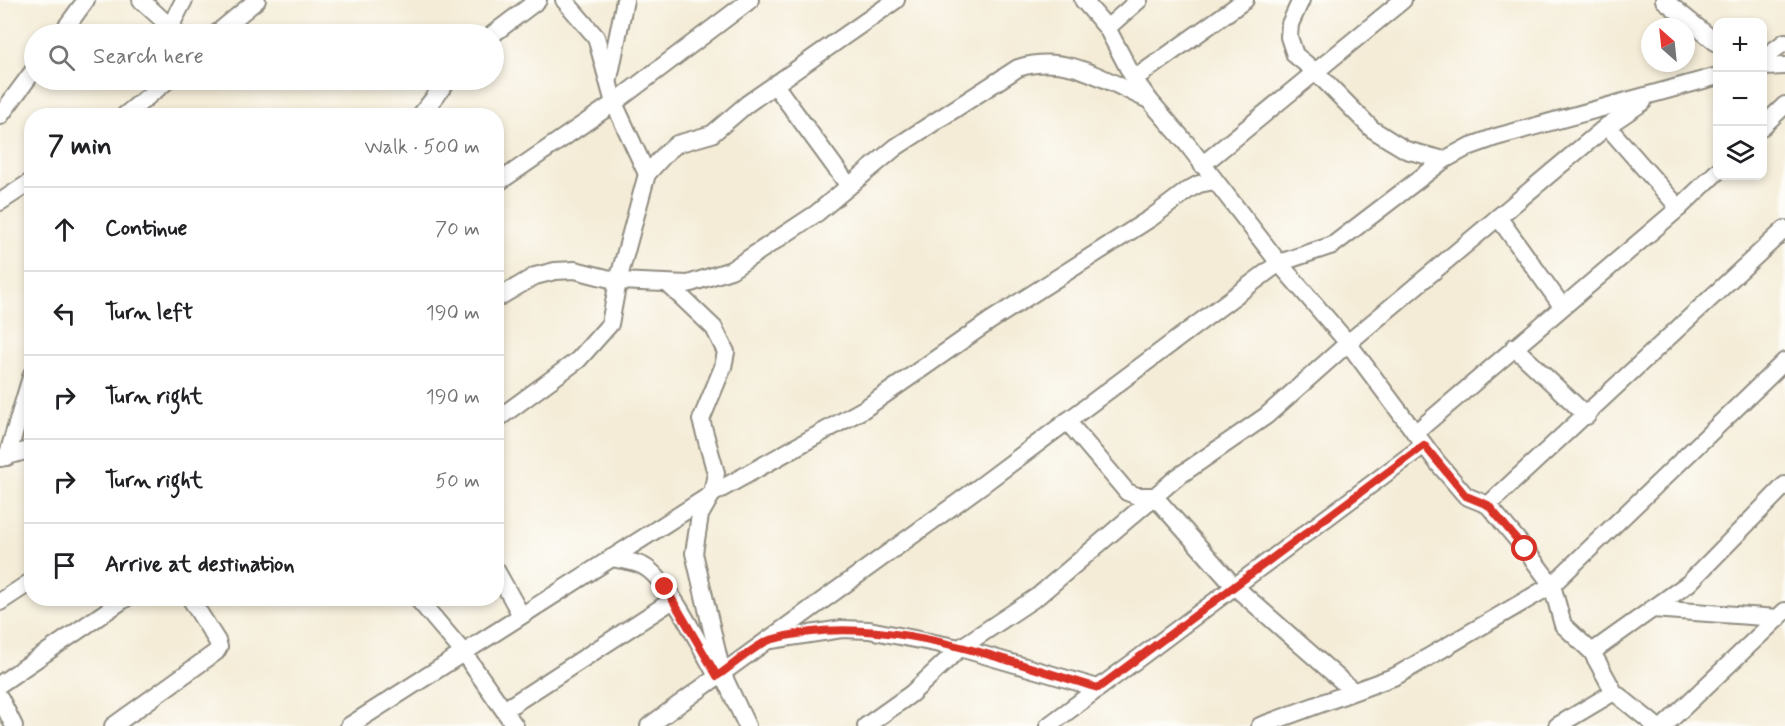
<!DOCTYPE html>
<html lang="en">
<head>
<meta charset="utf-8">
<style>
	body { margin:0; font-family:Mynerve,sans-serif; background:#f6f6f6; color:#202124 }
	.controls { position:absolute; right:18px; top:18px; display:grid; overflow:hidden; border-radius:12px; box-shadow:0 3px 9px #0003 }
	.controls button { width:54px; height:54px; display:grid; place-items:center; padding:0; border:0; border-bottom:2px solid #e0e0e0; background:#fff; color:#202124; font:30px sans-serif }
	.compass { position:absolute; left:1641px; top:18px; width:54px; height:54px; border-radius:50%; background:#fff; box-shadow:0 3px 9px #0003; rotate:333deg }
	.stop { position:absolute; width:18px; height:18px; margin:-14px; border:4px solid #d93025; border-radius:50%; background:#fff }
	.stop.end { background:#d93025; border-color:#fff; box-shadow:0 2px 6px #0008 }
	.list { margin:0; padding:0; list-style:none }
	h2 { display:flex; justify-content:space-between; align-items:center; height:78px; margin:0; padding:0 24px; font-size:26px }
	h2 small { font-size:20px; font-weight:400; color:#757577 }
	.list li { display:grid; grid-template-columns:39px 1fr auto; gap:18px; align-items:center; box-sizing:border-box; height:84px; padding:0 24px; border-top:2px solid #e0e0e0 }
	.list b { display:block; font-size:22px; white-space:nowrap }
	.list em { font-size:20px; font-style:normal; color:#757577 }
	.icon { flex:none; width:33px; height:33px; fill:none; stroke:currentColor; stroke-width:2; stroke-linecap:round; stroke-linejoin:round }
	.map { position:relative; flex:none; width:1785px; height:726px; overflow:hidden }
	.search { position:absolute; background:#fff; box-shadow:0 3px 9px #0003; left:24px; top:24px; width:480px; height:66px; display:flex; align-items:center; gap:15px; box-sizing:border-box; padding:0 21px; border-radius:33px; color:#757577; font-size:22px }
	.panel { position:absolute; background:#fff; box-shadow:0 3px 9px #0003; left:24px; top:108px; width:480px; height:498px; border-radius:24px }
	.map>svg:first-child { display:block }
</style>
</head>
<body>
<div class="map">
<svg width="1785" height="726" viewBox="0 0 1785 726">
	<rect width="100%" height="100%" fill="#fdfcf7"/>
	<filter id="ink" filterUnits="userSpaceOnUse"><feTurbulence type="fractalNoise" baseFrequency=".0167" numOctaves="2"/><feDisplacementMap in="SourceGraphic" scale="12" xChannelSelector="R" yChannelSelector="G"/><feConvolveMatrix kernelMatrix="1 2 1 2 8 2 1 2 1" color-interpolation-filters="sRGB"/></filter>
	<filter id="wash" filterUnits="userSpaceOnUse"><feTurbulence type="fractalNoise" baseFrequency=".008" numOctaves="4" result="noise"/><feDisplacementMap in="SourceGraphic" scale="24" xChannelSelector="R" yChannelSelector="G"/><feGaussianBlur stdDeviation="1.35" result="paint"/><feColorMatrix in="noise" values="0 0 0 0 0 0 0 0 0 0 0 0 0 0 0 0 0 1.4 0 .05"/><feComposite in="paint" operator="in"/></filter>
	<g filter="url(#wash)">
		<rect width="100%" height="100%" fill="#f4ecd7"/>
	</g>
	<g filter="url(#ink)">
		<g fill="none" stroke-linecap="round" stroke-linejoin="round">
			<!-- street casing -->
			<g stroke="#908c81" stroke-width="20">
				<g id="street">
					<polyline points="141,0 178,34"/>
					<polyline points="564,0 596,37 614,103 647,174"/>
					<polyline points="1083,0 1107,28 1134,79 1150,101 1187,144 1279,263 1348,343 1437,462 1466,496 1488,505 1525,549 1552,585 1563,625 1592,652 1614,692 1656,726"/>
					<polyline points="1301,0 1290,24 1289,37 1295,55 1316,72 1372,129 1391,141 1406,150 1444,160"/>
					<polyline points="1664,0 1718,44"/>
					<polyline points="170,27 184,0"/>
					<polyline points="1107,28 1139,0"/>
					<polyline points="61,34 86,0"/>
					<polyline points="216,34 257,0"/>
					<polyline points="493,34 538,0"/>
					<polyline points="1762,59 1785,42"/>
					<polyline points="1762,67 1785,66"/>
					<polyline points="609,79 625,0"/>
					<polyline points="1134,79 1245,0"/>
					<polyline points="775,85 849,186"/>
					<polyline points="0,116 34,70"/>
					<polyline points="124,116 168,80"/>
					<polyline points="420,116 448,80"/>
					<polyline points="1607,126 1679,208"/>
					<polyline points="1762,127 1785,105"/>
					<polyline points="1202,165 1403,0"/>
					<polyline points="496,184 614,103 750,0"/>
					<polyline points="0,202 32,181"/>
					<polyline points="1498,217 1562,306"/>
					<polyline points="668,284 714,328 726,352 723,367 701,420 716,473 712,494 700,515 694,553 722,673 747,726"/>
					<path d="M496 299 535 276 555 271 575 270 618 281 688 284 731 270 817 213 896 147 1018 68C1066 52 1106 81 1149 100"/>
					<polyline points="1514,347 1587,416"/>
					<polyline points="496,420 578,360 610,324 618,281 647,174 667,152 677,144 712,134 747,104 896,0"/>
					<polyline points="1067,421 1127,492 1137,496 1154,496 1234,586 1352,690"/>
					<polyline points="1415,433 1679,208 1718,171"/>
					<polyline points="7,457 32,374"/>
					<polyline points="1,458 32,449"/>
					<polyline points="1488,505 1785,229"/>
					<path d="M611 558C621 560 634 561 643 566 668 578 702 650 717 676"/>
					<polyline points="496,570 521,615"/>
					<polyline points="417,598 463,652 515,726"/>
					<polyline points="0,602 32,581"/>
					<polyline points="1652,609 1778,618"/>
					<polyline points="771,640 842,629 869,630 960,648 1098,688"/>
					<polyline points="1592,652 1689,583 1785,485"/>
					<polyline points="0,684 126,598"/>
					<polyline points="0,698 14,726"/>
					<polyline points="504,710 673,600"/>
					<polyline points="113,726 216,652 219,647 217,641 190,598"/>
					<polyline points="349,726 712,494 864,409 990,321 1151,218 1188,190 1199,184 1215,181"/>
					<polyline points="649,726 982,485 1279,263 1333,245 1444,160 1468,147 1496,137 1718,76"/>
					<polyline points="866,726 911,694 960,648 1038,596 1176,478 1266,416 1348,343 1607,126 1643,102"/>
					<polyline points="1048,726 1424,445"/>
					<polyline points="1260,726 1396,676 1552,585 1785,361"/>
					<polyline points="1557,726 1614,692"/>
					<polyline points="1664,726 1785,611"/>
				</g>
			</g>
			<!-- street -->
			<use href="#street" stroke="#fff" stroke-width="16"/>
		</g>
	</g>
	<g fill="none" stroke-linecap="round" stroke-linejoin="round" filter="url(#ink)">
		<!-- route -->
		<path stroke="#d93025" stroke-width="8" d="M665 587 717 676C731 667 755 645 770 640 876 609 996 658 1098 688L1424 445 1466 496 1488 505 1525 549"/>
	</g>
</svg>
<div class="controls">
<button>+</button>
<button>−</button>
<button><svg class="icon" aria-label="layers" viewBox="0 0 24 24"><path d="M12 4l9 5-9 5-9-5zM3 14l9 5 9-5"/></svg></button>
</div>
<svg class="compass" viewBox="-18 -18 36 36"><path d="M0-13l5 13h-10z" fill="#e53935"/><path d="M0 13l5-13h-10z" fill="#757577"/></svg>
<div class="stop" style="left:1525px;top:549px"></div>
<div class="stop end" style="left:665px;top:587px"></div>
<div class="search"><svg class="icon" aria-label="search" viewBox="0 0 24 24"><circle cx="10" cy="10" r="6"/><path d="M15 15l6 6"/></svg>Search here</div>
<section class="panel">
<h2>7 min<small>Walk · 500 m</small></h2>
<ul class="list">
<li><svg class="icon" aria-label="ahead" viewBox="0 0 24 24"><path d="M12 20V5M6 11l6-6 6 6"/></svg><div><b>Continue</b></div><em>70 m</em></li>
<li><svg class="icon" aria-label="left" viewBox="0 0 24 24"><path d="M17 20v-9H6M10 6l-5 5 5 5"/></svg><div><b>Turn left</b></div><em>190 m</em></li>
<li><svg class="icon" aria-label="right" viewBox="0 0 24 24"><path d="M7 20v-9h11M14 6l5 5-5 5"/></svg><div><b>Turn right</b></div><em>190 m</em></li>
<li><svg class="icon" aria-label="right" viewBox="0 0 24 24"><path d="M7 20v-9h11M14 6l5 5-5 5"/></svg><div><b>Turn right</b></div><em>50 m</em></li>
<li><svg class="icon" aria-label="arrive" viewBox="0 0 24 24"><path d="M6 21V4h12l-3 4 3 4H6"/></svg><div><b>Arrive at destination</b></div></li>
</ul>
</section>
</div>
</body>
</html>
